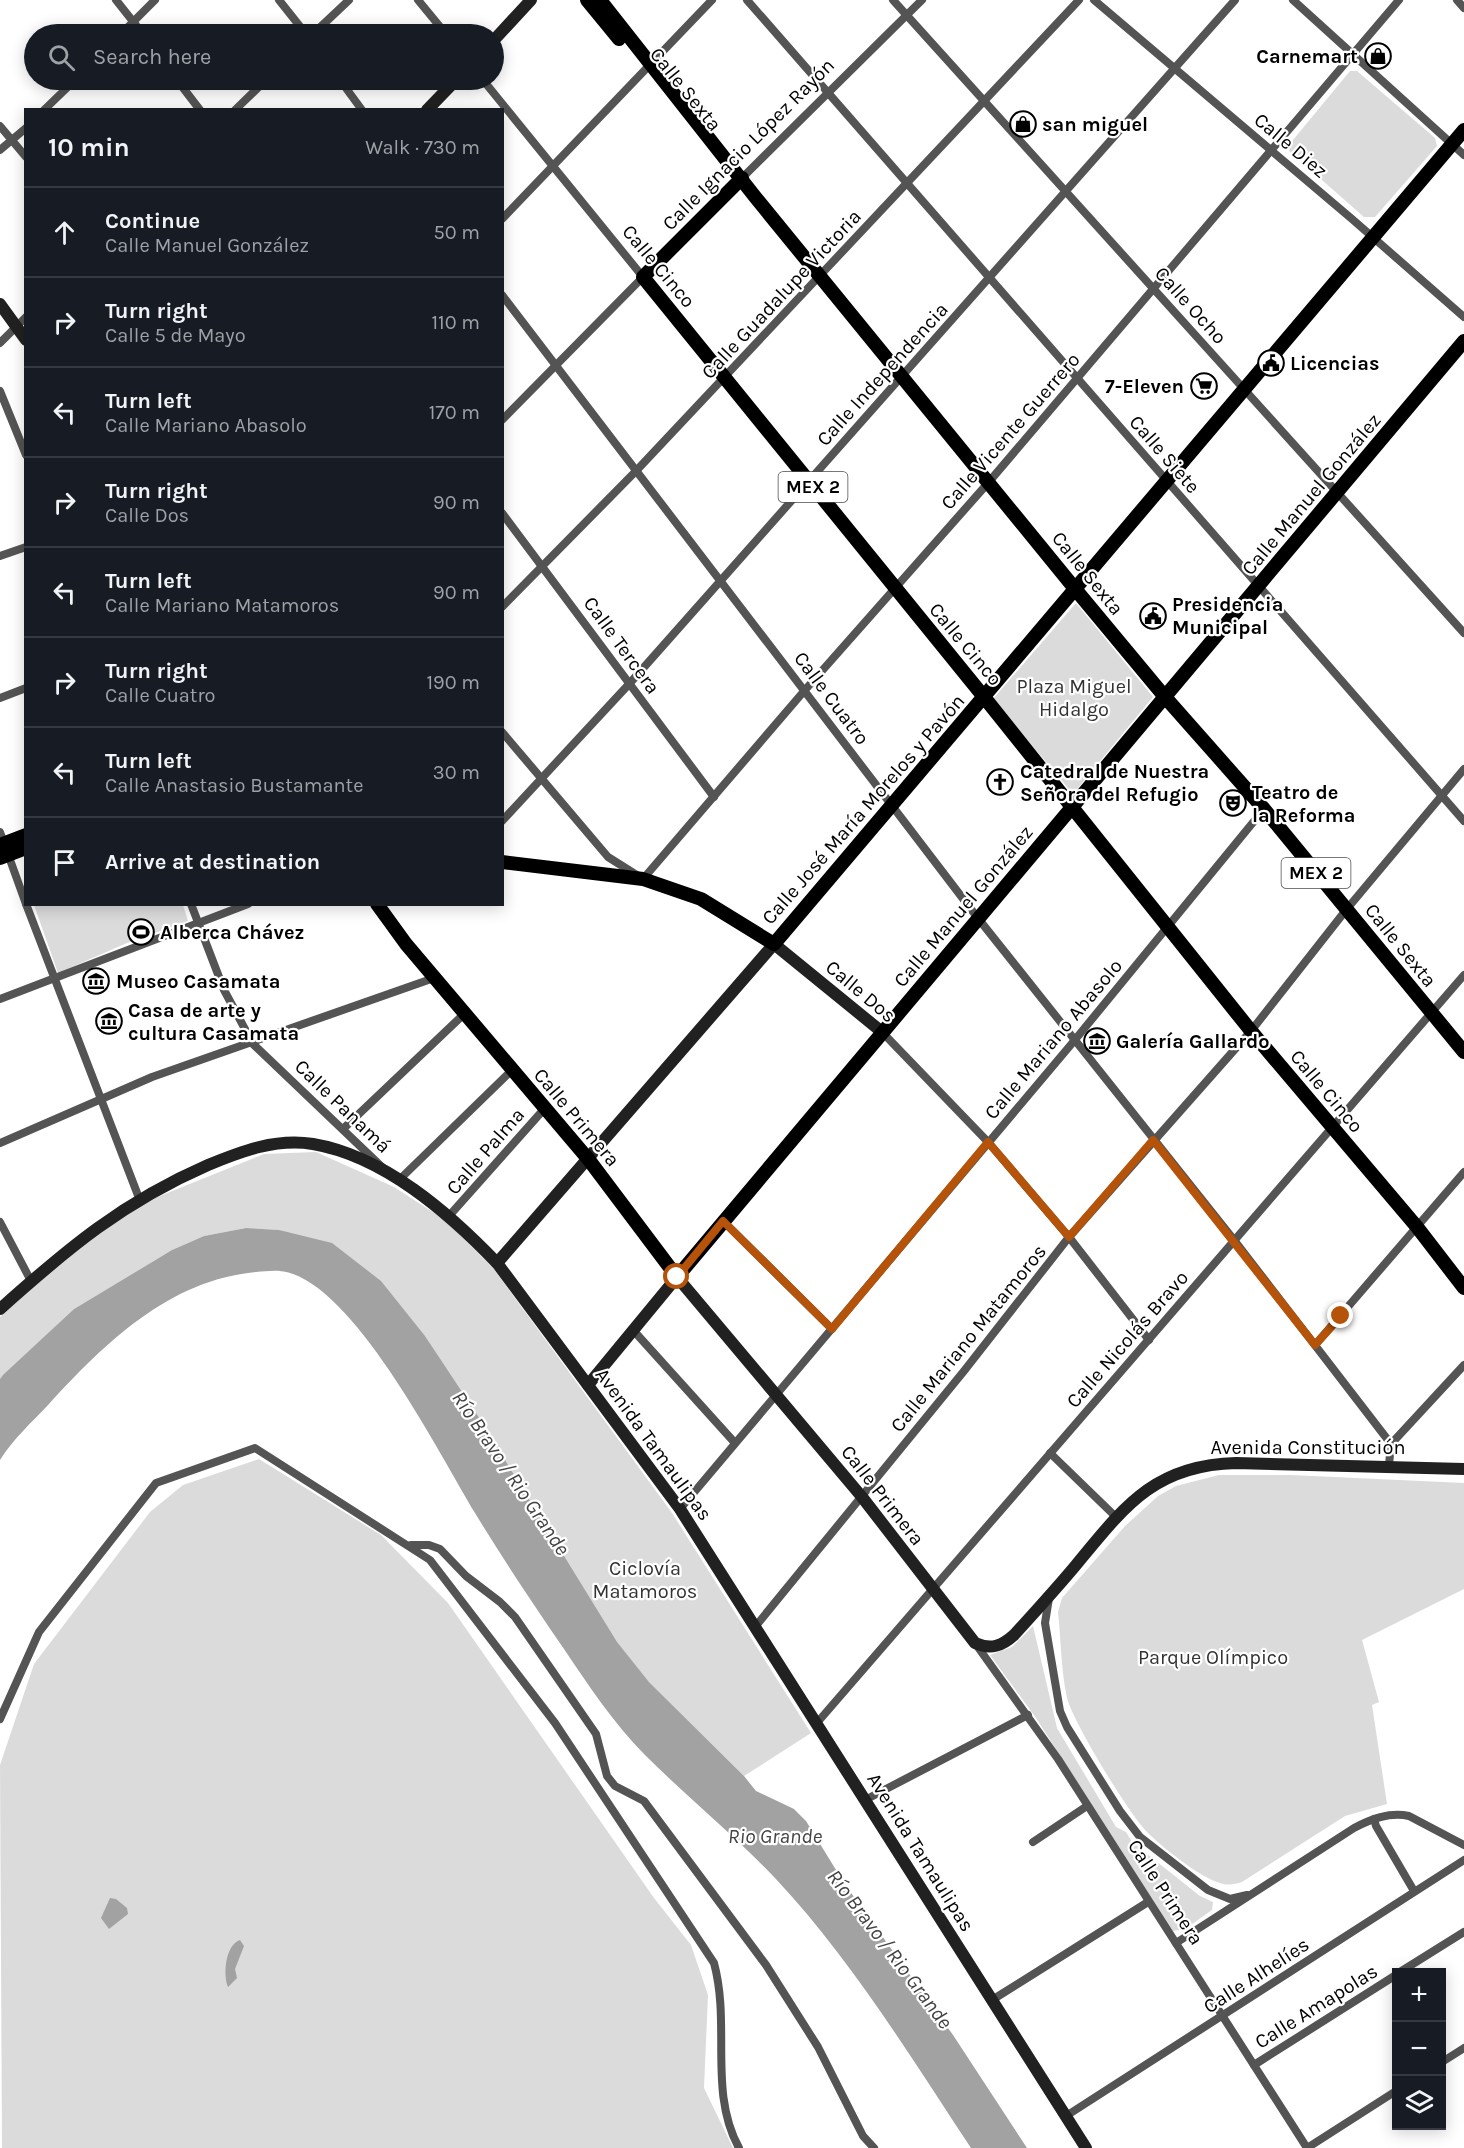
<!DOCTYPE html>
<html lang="en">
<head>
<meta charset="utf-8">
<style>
	body { margin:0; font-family:Karla,sans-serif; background:#242831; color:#f1f3f6 }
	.controls { position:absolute; right:18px; bottom:18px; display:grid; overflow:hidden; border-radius:0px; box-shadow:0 3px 15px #0003 }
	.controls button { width:54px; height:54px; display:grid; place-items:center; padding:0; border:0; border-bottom:2px solid #363941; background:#171b24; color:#f1f3f6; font:30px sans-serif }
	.stop { position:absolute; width:18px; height:18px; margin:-14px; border:4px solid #b45309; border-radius:50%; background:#fff }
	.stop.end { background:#b45309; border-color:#fff; box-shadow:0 2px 6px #0008 }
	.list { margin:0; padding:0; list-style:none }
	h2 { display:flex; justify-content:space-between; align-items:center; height:78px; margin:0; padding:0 24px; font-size:26px }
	h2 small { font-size:20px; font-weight:400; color:#9ea1a6 }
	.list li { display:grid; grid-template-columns:39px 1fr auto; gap:18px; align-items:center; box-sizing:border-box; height:90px; padding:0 24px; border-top:2px solid #363941 }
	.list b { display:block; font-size:22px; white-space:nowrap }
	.list p { margin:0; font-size:20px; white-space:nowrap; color:#9ea1a6 }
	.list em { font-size:20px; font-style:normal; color:#9ea1a6 }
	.icon { flex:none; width:33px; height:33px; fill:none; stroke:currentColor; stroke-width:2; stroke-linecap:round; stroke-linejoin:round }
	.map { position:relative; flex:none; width:1464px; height:2148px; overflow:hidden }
	.search { position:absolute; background:#171b24; box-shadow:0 3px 15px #0003; left:24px; top:24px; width:480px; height:66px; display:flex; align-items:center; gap:15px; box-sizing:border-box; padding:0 21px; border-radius:33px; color:#9ea1a6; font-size:22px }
	.panel { position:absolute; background:#171b24; box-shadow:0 3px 15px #0003; left:24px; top:108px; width:480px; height:798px; border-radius:0px }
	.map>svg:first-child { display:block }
</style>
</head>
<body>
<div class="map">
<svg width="1464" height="2148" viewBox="0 0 1464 2148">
	<rect width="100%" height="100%" fill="#fff"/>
	<!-- green -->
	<g fill="#dbdbdb">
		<polygon points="1350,71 1357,71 1435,138 1437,146 1375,217 1364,217 1289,151 1288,146"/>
		<polygon points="1076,603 1153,697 1073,794 993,699"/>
		<polygon points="34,905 183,905 188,921 127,943 58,973"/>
		<polygon points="316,1152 394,1187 445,1220 493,1268 672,1513 811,1733 744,1776 649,1682 617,1643 425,1336 279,1230 246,1228 204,1236 172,1250 74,1309 0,1379 0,1317 85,1241 140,1204 264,1154"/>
		<polygon points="259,1459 381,1535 448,1603 654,1898 691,1945 708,1995 704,2088 733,2148 2,2148 0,1765 34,1664 150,1512 183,1485"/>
		<path d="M1219 1475H1291L1464 1483V1589L1362 1640 1379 1702 1372 1705 1387 1804 1345 1816 1242 1882C1235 1884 1228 1886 1220 1883 1199 1877 1162 1847 1146 1831 1128 1812 1073 1722 1067 1698 1061 1670 1061 1640 1058 1612L1062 1598 1125 1526 1158 1496 1176 1486Z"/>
		<polygon points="1033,1626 1057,1728 1116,1827 1126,1832 1132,1842 1200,1896 1213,1902 1212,1910 1185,1929 1173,1931 1036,1718 990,1655 1012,1647"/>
	</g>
	<!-- water -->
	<g fill="#a2a2a2">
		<path d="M246 1228 279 1230 332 1243 381 1281 425 1336 476 1413 617 1642 649 1682 744 1776 756 1791 794 1809 806 1821 844 1883 953 2035 1027 2148H971C910 2056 851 1959 775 1878 734 1835 687 1797 645 1755 614 1724 589 1686 564 1649 533 1604 503 1559 475 1513 438 1451 360 1298 293 1274 281 1269 268 1271 256 1272 169 1280 105 1343 49 1404 32 1422 13 1439 0 1460V1379L3 1375 74 1309 172 1250 204 1236Z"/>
		<polygon points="110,1898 116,1899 127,1908 128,1914 109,1929 101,1918"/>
		<path d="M240 1940 244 1946 235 1969 237 1978 228 1987C223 1975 225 1945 240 1940Z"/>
	</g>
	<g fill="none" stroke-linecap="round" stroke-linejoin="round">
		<!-- street -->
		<g stroke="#545454" stroke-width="8">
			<polyline points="116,0 143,34"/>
			<polyline points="279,0 306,34"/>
			<polyline points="418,0 446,34"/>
			<polyline points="747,0 1464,821"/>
			<polyline points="893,0 1464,633"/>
			<polyline points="1094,0 1352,219 1464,317"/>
			<polyline points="1293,0 1464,155"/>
			<polyline points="1457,0 1464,8"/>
			<polyline points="121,34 155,0"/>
			<polyline points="313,34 349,0"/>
			<polyline points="177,80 200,110"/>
			<polyline points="340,80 362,110"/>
			<polyline points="483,80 643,277 502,420"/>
			<polyline points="44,110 75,80"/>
			<polyline points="235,110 266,80"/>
			<polyline points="0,126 26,157"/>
			<polyline points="0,150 26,128"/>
			<polyline points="742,178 922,0"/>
			<polyline points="502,219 712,0"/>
			<polyline points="502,295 977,917 1234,1240 1391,1444"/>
			<polyline points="0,343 26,317"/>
			<polyline points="0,391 26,455"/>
			<polyline points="502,513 714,797"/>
			<polyline points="0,556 26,547"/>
			<polyline points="502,607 636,471 1079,0"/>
			<polyline points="0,698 26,688"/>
			<polyline points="502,732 608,857 643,879 805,690 988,483 1399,0"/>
			<polyline points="502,821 630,683 1235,0"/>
			<polyline points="0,832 26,904"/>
			<polyline points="26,904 139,1198"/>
			<polyline points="191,904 224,990 253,1044 383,1168"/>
			<polyline points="0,999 248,904"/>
			<polyline points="882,1032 988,1142 1069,1237 1149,1340"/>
			<polyline points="343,1129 464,1014"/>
			<polyline points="0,1143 152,1077 434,978"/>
			<polyline points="399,1180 512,1070"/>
			<polyline points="449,1216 545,1108"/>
			<polyline points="723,1221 832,1329"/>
			<polyline points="0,1222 31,1281"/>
			<polyline points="633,1330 735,1443"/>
			<polyline points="1315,1345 1464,1172"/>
			<polyline points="1050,1453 1116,1517"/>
			<polyline points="1389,1465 1391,1444 1464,1365"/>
			<polyline points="680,1509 1074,1041 1264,809"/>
			<polyline points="411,1545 429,1545 440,1549 466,1576 500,1602 515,1617 596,1734 607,1776 615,1786 644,1801 766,1965 818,2047 863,2136 874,2148"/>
			<polyline points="1049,1598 1045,1623 1060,1711 1067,1727 1120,1811 1140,1837 1208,1890 1230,1899 1247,1895"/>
			<polyline points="755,1627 964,1371 1069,1237 1251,1031 1346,910 1464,769"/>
			<polyline points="975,1643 1058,1759 1307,2148"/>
			<path d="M0 1719 39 1632 156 1483 255 1448 430 1560 555 1723 714 1963C731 2026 708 2091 739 2148"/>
			<polyline points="816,1724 1464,975"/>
			<polyline points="865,1800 1028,1715"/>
			<polyline points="1374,1819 1376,1826 1414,1891"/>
			<polyline points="1033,1842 1087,1806"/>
			<path d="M1176 1943 1354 1828C1371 1819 1389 1812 1409 1816L1464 1845"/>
			<polyline points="1400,1972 1464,1932"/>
			<polyline points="992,2000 1148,1902"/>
			<polyline points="1442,2062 1464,2048"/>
			<polyline points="1254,2065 1396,1975"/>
			<polyline points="1066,2116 1464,1860"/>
			<polyline points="1307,2148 1396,2091"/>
		</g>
		<!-- secondary -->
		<g stroke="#212121" stroke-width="12">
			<polyline points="494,40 531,0"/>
			<polyline points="427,110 456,80"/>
			<polyline points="0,304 26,340"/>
			<polyline points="497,1263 774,944 882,1032"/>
			<path d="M0 1309C68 1248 123 1202 208 1165 242 1151 276 1138 313 1144 384 1156 449 1213 497 1263L680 1509 1086 2148"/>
			<path d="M588 1385 677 1277 862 1497 975 1643C991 1650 1002 1646 1014 1635 1035 1612 1056 1589 1076 1565 1124 1507 1154 1465 1236 1463L1464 1469"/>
		</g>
		<!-- primary -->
		<g stroke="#000" stroke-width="14">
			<polyline points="587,0 619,39"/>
			<polyline points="600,0 756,198 1076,590 1165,697 1264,809 1464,1052"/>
			<polyline points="742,178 643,277 984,697 1251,1031 1417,1227 1464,1288"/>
			<polyline points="0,845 26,835"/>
			<polyline points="0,858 26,848"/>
			<polyline points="502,862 643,879 701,899 774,944 1464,130"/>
			<polyline points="377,904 406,944 589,1160 677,1277 1464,341"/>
		</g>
	</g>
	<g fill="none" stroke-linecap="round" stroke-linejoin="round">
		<!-- route -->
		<polyline stroke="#b45309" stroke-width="8" points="677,1277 723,1221 832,1329 988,1142 1069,1237 1153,1140 1315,1345 1341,1316"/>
	</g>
	<!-- icons -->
	<defs>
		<g id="shop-ring" transform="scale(1.35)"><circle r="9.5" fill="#fff" stroke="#000" stroke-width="1.5"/><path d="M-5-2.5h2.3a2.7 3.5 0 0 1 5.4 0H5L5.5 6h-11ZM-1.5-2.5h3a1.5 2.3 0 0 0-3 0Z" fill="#000"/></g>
		<g id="civic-ring" transform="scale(1.35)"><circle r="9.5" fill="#fff" stroke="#000" stroke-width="1.5"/><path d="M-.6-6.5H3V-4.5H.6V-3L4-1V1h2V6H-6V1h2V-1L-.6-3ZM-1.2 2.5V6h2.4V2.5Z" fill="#000"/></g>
		<g id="supermarket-ring" transform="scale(1.35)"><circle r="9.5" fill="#fff" stroke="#000" stroke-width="1.5"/><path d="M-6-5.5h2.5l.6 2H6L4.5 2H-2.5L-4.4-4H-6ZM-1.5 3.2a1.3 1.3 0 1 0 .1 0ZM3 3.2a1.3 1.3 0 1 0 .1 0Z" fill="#000"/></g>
		<g id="church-ring" transform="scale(1.35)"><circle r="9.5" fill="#fff" stroke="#000" stroke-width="1.5"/><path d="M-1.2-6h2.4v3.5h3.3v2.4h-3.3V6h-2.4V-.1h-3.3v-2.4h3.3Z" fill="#000"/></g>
		<g id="theatre-ring" transform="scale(1.35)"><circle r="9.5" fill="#fff" stroke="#000" stroke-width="1.5"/><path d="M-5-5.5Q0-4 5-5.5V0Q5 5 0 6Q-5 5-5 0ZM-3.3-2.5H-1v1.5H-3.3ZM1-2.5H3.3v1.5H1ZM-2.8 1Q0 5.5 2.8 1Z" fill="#000"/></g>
		<g id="stadium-ring" transform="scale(1.35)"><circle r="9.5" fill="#fff" stroke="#000" stroke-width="1.5"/><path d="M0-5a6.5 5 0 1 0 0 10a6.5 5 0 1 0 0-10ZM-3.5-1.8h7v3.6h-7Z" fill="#000"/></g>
		<g id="museum-ring" transform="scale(1.35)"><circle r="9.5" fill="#fff" stroke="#000" stroke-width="1.5"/><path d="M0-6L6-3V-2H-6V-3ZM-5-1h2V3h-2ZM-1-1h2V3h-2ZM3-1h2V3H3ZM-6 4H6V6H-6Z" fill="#000"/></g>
	</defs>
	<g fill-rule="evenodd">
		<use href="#shop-ring" x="1378" y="56"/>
		<use href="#shop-ring" x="1023" y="124"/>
		<use href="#civic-ring" x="1271" y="363"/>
		<use href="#supermarket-ring" x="1204" y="386"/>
		<use href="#civic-ring" x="1153" y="616"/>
		<use href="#church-ring" x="1000" y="782"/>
		<use href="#theatre-ring" x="1233" y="803"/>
		<use href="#stadium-ring" x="141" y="932"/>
		<use href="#museum-ring" x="96" y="981"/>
		<use href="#museum-ring" x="109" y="1021"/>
		<use href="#museum-ring" x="1097" y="1041"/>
	</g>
	<g text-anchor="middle" stroke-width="4.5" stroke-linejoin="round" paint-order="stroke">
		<!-- shield labels -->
		<g fill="#fff" stroke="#4c4c4c" stroke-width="1.5">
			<rect x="778.5" y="472" width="69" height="30" rx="4.5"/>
			<rect x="1281.5" y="858" width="69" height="30" rx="4.5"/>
		</g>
		<g font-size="18" font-weight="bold" fill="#000">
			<text x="813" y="493">MEX 2</text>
			<text x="1316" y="879">MEX 2</text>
		</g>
		<!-- poi labels -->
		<g font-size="20" font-weight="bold" fill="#000" stroke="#fff" text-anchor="start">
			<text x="1358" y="63" text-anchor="end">Carnemart</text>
			<text x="1042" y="131">san miguel</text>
			<text x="1290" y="370">Licencias</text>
			<text x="1184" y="393" text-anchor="end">7-Eleven</text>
			<text x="1172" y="611">Presidencia<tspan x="1172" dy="23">Municipal</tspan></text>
			<text x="1020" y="778">Catedral de Nuestra<tspan x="1020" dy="23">Señora del Refugio</tspan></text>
			<text x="1252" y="799">Teatro de<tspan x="1252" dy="23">la Reforma</tspan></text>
			<text x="160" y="939">Alberca Chávez</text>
			<text x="116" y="988">Museo Casamata</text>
			<text x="128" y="1017">Casa de arte y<tspan x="128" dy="23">cultura Casamata</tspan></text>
			<text x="1116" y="1048">Galería Gallardo</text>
		</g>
		<!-- street labels -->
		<g font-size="20" fill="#000" stroke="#fff">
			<text transform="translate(686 89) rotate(51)" y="7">Calle Sexta</text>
			<text transform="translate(748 144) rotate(-45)" y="7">Calle Ignacio López Rayón</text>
			<text transform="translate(1291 145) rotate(40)" y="7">Calle Diez</text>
			<text transform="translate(659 266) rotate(50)" y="7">Calle Cinco</text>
			<text transform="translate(781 294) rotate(-47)" y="7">Calle Guadalupe Victoria</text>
			<text transform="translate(1191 305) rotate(48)" y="7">Calle Ocho</text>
			<text transform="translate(882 374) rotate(-48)" y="7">Calle Independencia</text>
			<text transform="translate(1010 431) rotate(-49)" y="7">Calle Vicente Guerrero</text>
			<text transform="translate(1165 454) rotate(49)" y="7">Calle Siete</text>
			<text transform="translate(1311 494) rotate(-50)" y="7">Calle Manuel González</text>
			<text transform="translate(1088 573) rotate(51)" y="7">Calle Sexta</text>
			<text transform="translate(966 644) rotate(50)" y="7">Calle Cinco</text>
			<text transform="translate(622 645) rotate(54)" y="7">Calle Tercera</text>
			<text transform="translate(832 698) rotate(53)" y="7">Calle Cuatro</text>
			<text transform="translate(863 809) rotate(-49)" y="7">Calle José María Morelos y Pavón</text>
			<text transform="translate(963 906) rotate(-50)" y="7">Calle Manuel González</text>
			<text transform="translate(1401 945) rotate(51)" y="7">Calle Sexta</text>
			<text transform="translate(861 991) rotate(40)" y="7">Calle Dos</text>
			<text transform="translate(1053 1039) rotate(-50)" y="7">Calle Mariano Abasolo</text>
			<text transform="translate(1327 1091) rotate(50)" y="7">Calle Cinco</text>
			<text transform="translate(343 1106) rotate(44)" y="7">Calle Panamá</text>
			<text transform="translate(577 1117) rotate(50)" y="7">Calle Primera</text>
			<text transform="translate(485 1151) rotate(-49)" y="7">Calle Palma</text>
			<text transform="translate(968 1338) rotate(-51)" y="7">Calle Mariano Matamoros</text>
			<text transform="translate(1127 1339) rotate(-49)" y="7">Calle Nicolás Bravo</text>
			<text transform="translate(654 1444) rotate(54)" y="7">Avenida Tamaulipas</text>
			<text x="1308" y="1454">Avenida Constitución</text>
			<text transform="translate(883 1495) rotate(52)" y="7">Calle Primera</text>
			<text transform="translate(921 1852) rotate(58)" y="7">Avenida Tamaulipas</text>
			<text transform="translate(1166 1892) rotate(57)" y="7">Calle Primera</text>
			<text transform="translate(1256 1975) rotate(-33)" y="7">Calle Alhelíes</text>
			<text transform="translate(1316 2006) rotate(-32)" y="7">Calle Amapolas</text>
		</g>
		<!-- park labels -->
		<g font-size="20" fill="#323232" stroke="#fff">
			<text x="1074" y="693">Plaza Miguel<tspan x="1074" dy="23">Hidalgo</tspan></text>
			<text x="645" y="1575">Ciclovía<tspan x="645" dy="23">Matamoros</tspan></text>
			<text x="1213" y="1664">Parque Olímpico</text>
		</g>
		<!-- water labels -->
		<g font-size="21" font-style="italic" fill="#434343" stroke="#fff">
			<text transform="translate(511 1473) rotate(56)" y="7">Río Bravo / Rio Grande</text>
			<text x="775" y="1843">Rio Grande</text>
			<text transform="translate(890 1949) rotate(53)" y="7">Río Bravo / Rio Grande</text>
		</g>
	</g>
</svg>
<div class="controls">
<button>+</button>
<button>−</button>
<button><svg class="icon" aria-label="layers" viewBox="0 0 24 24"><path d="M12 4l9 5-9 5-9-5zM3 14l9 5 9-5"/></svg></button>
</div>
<div class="stop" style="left:677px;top:1277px"></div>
<div class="stop end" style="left:1341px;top:1316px"></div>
<div class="search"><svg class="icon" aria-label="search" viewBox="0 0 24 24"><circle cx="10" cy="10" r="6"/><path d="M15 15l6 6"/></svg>Search here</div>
<section class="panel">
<h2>10 min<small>Walk · 730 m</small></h2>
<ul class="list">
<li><svg class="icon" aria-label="ahead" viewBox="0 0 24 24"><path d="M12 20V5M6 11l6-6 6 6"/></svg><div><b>Continue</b><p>Calle Manuel González</p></div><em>50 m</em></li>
<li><svg class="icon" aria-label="right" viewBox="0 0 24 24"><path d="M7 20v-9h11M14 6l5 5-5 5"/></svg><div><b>Turn right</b><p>Calle 5 de Mayo</p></div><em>110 m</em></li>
<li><svg class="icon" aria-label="left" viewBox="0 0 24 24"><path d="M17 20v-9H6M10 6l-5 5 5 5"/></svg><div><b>Turn left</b><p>Calle Mariano Abasolo</p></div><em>170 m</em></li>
<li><svg class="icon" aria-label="right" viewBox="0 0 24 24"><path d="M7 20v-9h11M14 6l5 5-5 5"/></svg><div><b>Turn right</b><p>Calle Dos</p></div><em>90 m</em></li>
<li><svg class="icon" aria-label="left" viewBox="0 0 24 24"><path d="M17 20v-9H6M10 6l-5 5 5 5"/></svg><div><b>Turn left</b><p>Calle Mariano Matamoros</p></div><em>90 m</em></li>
<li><svg class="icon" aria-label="right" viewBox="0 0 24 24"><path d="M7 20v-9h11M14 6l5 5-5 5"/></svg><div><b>Turn right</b><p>Calle Cuatro</p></div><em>190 m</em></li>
<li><svg class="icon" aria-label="left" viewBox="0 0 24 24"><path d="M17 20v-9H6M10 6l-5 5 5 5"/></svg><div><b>Turn left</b><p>Calle Anastasio Bustamante</p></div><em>30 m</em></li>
<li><svg class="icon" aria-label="arrive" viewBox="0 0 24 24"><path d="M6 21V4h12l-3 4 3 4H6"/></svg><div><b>Arrive at destination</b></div></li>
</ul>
</section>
</div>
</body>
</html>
